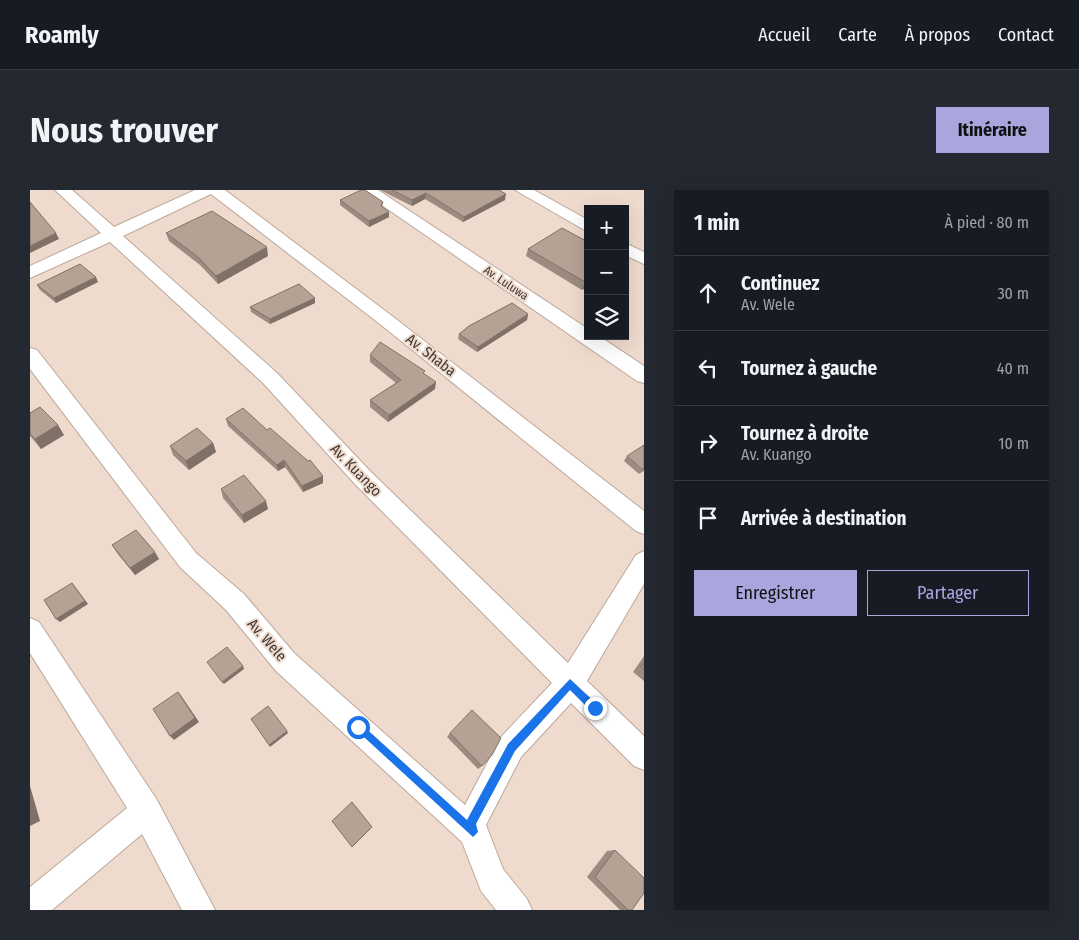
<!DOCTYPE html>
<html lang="fr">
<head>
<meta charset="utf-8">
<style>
	body { margin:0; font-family:"Fira Sans Condensed",sans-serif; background:#242831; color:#f1f3f6 }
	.controls { position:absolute; right:15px; top:15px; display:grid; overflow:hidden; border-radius:0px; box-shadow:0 5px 20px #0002 }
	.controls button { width:45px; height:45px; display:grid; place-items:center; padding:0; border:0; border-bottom:1px solid #363941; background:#171b24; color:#f1f3f6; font:25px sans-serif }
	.stop { position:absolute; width:15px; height:15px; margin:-11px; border:4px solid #1a73e8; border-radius:50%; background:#fff }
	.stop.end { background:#1a73e8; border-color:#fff; box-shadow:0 1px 5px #0008 }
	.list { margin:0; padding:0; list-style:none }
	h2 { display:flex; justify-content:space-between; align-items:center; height:65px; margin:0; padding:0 20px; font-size:21px }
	h2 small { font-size:16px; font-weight:400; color:#9ea1a6 }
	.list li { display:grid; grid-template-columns:32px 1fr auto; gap:15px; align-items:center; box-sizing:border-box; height:75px; padding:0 20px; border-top:1px solid #363941 }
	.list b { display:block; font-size:19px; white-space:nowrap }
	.list p { margin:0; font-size:16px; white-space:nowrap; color:#9ea1a6 }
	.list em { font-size:16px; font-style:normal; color:#9ea1a6 }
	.actions { display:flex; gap:10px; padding:15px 20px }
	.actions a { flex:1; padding:11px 0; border:1px solid #a9a6de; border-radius:0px; text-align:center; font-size:18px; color:#a9a6de }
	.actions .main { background:#a9a6de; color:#111 }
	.icon { flex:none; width:28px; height:28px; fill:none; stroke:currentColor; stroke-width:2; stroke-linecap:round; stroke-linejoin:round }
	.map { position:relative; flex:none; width:614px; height:720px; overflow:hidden; border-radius:0px }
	header { display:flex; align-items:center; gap:30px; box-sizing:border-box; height:70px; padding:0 25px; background:#171b24; border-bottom:1px solid #363941 }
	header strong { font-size:24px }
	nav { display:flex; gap:28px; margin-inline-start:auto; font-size:18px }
	.intro { display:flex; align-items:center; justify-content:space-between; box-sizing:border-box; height:120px; padding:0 30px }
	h1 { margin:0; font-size:35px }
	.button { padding:12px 22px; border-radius:0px; background:#a9a6de; color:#111; font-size:18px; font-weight:700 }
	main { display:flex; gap:30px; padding:0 30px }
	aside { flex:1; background:#171b24; border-radius:0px; box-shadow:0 5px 20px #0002 }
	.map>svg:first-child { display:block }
</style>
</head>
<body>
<header>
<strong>Roamly</strong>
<nav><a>Accueil</a><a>Carte</a><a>À propos</a><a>Contact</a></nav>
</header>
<div class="intro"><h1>Nous trouver</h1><a class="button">Itinéraire</a></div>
<main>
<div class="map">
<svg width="614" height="720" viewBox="0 0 614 720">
	<rect width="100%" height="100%" fill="#efdbcd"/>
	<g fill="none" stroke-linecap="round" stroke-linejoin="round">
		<!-- minor casing -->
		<g stroke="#bca89b" stroke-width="2">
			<g id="minor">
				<polygon points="25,0 42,0 84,37 165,0 195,0 362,126 614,321 614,344 606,341 350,134 181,4 93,46 247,183 341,282 538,473 606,365 614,361 614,394 557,491 614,546 614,580 604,576 541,513 491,567 456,635 473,679 497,709 502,720 466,720 451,701 432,652 246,481 196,420 150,377 0,179 0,158 7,160 166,363 214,404 264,463 435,615 471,547 522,493 325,294 233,193 80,52 0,88 0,76 71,43"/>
				<polygon points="330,0 348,0 558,139 558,146 569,146 614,176 614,193 607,191"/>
				<polygon points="485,0 504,0 558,30 558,42"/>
				<polygon points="595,53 614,62 614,74 595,65"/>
				<polygon points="0,428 9,432 127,610 185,720 152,720 112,644 22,720 0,720 0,697 97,618 0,463"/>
			</g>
		</g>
		<!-- minor -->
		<use href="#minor" fill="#fff" fill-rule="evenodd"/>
	</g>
	<!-- wall -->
	<g fill="#9d8b80">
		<polygon points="350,0 469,0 475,10 433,32 395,9 382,16"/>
		<polygon points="310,10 353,12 352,17 359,27 339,37 310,15"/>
		<polygon points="136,43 238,66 188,94 170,75 139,51"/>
		<polygon points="558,52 558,96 552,100 496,66 498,59"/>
		<polygon points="68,92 26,113 10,100 7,95"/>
		<polygon points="285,113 240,134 221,122 220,117"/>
		<polygon points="498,124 497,130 447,162 428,149 429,144"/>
		<polygon points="340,165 394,184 405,199 358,232 340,217 340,210 366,193 340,172"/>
		<polygon points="0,223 34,245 11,259 0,246"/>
		<polygon points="196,229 293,293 273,302 255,277 248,281 198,236"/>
		<polygon points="183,253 186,262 159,280 143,265 140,256"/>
		<polygon points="597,266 614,281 609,284 594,271"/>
		<polygon points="191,299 238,319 214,333 193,308"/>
		<polygon points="82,355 129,369 105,385 87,363"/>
		<polygon points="614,466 614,491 603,482"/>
		<polygon points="420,543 452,576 448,579 417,547"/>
		<polygon points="585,660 602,720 590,720 557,687 577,661"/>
	</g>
	<!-- shaded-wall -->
	<g fill="#7f7168">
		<polygon points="396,3 395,9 382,16 382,10"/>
		<polygon points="476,4 475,10 433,32 434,27"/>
		<polygon points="359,22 359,27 339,37 339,31"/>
		<polygon points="26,43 29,49 0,63 0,56"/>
		<polygon points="237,57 238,66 188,94 186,86"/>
		<polygon points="66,87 68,92 26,113 24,108"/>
		<polygon points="558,91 558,96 552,100 555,92"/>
		<polygon points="285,108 285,113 240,134 240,129"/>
		<polygon points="498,124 497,130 447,162 448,157"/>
		<polygon points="406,192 405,199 358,232 359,225"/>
		<polygon points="28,235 34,245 11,259 5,249"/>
		<polygon points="183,253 186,262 159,280 156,271"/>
		<polygon points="254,270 255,277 248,281 247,275"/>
		<polygon points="293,286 293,293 273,302 272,296"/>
		<polygon points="236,311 238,319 214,333 212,325"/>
		<polygon points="125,362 129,369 105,385 100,378"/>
		<polygon points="42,393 58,414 30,432 26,429"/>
		<polygon points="213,476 214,479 194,494 192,492"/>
		<polygon points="148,502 152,507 169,532 144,550 140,546"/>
		<polygon points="257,541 258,543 240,557 239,555"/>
		<polygon points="0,596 10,631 0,636"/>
	</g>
	<!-- building -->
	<g fill="#b6a295" stroke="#7f7168">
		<polygon points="331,0 335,0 353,12 351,16 359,22 339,31 310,10"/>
		<polygon points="362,0 469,0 476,4 434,27 396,3 382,10"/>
		<polygon points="0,12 26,43 0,56"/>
		<polygon points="182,21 237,57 186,86 168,67 136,43"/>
		<polygon points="532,38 558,52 558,91 555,92 498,59"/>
		<polygon points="50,74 66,87 24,108 7,95"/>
		<polygon points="269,94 285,108 240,129 220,117"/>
		<polygon points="482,113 498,124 448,157 429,144 439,136"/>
		<polygon points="350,152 395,181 393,183 406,192 359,225 340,210 371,190 340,165"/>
		<polygon points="10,217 28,235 5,249 0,244 0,223"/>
		<polygon points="213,218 237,240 240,238 278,271 280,270 293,286 272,296 254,270 247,275 196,229"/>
		<polygon points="167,238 183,253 156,271 140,256"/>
		<polygon points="614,255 614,279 613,280 597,266"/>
		<polygon points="214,285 236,311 212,325 191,299"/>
		<polygon points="106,340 125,362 100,378 82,355"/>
		<polygon points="42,393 55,411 26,429 14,410"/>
		<polygon points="197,457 213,476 192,492 177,472"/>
		<polygon points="614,472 614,479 611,477"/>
		<polygon points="148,502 165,528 140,546 123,519"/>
		<polygon points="238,516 257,541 239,555 221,529"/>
		<polygon points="442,520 471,548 462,565 452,576 420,543"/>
		<polygon points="322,612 342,637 322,657 302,631"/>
		<polygon points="585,660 614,688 614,703 602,720 598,720 565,687"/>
	</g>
	<!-- route -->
	<polygon fill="#1a73e8" points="540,489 568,515 568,521 561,521 540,500 485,561 446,634 448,642 443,647 323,537 324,534 331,534 437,630 478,554"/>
	<g text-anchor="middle" stroke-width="4" stroke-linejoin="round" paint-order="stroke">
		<!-- far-street labels -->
		<g font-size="12" fill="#413934" stroke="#efdbcd">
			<text transform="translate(476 93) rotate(34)" y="4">Av. Luluwa</text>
		</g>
		<!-- street labels -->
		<g font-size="15" fill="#413934" stroke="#efdbcd">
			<text transform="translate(401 165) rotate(38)" y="5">Av. Shaba</text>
			<text transform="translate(326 280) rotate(46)" y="5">Av. Kuango</text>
			<text transform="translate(237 450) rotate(49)" y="5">Av. Wele</text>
		</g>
	</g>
</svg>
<div class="controls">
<button>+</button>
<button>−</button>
<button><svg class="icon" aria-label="layers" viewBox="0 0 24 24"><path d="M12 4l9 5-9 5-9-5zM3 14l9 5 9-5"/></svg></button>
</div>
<div class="stop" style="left:328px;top:537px"></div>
<div class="stop end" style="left:565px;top:518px"></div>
</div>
<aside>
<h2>1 min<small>À pied · 80 m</small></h2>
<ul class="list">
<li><svg class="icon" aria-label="ahead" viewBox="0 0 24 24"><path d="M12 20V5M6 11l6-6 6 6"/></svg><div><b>Continuez</b><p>Av. Wele</p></div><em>30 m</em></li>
<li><svg class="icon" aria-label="left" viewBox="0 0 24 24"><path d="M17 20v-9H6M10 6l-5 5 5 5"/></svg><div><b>Tournez à gauche</b></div><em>40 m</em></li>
<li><svg class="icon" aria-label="right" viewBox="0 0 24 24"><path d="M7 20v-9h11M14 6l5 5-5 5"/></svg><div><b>Tournez à droite</b><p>Av. Kuango</p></div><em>10 m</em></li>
<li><svg class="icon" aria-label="arrive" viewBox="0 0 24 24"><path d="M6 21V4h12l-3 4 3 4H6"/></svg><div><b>Arrivée à destination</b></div></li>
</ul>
<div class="actions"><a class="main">Enregistrer</a><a>Partager</a></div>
</aside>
</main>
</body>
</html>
